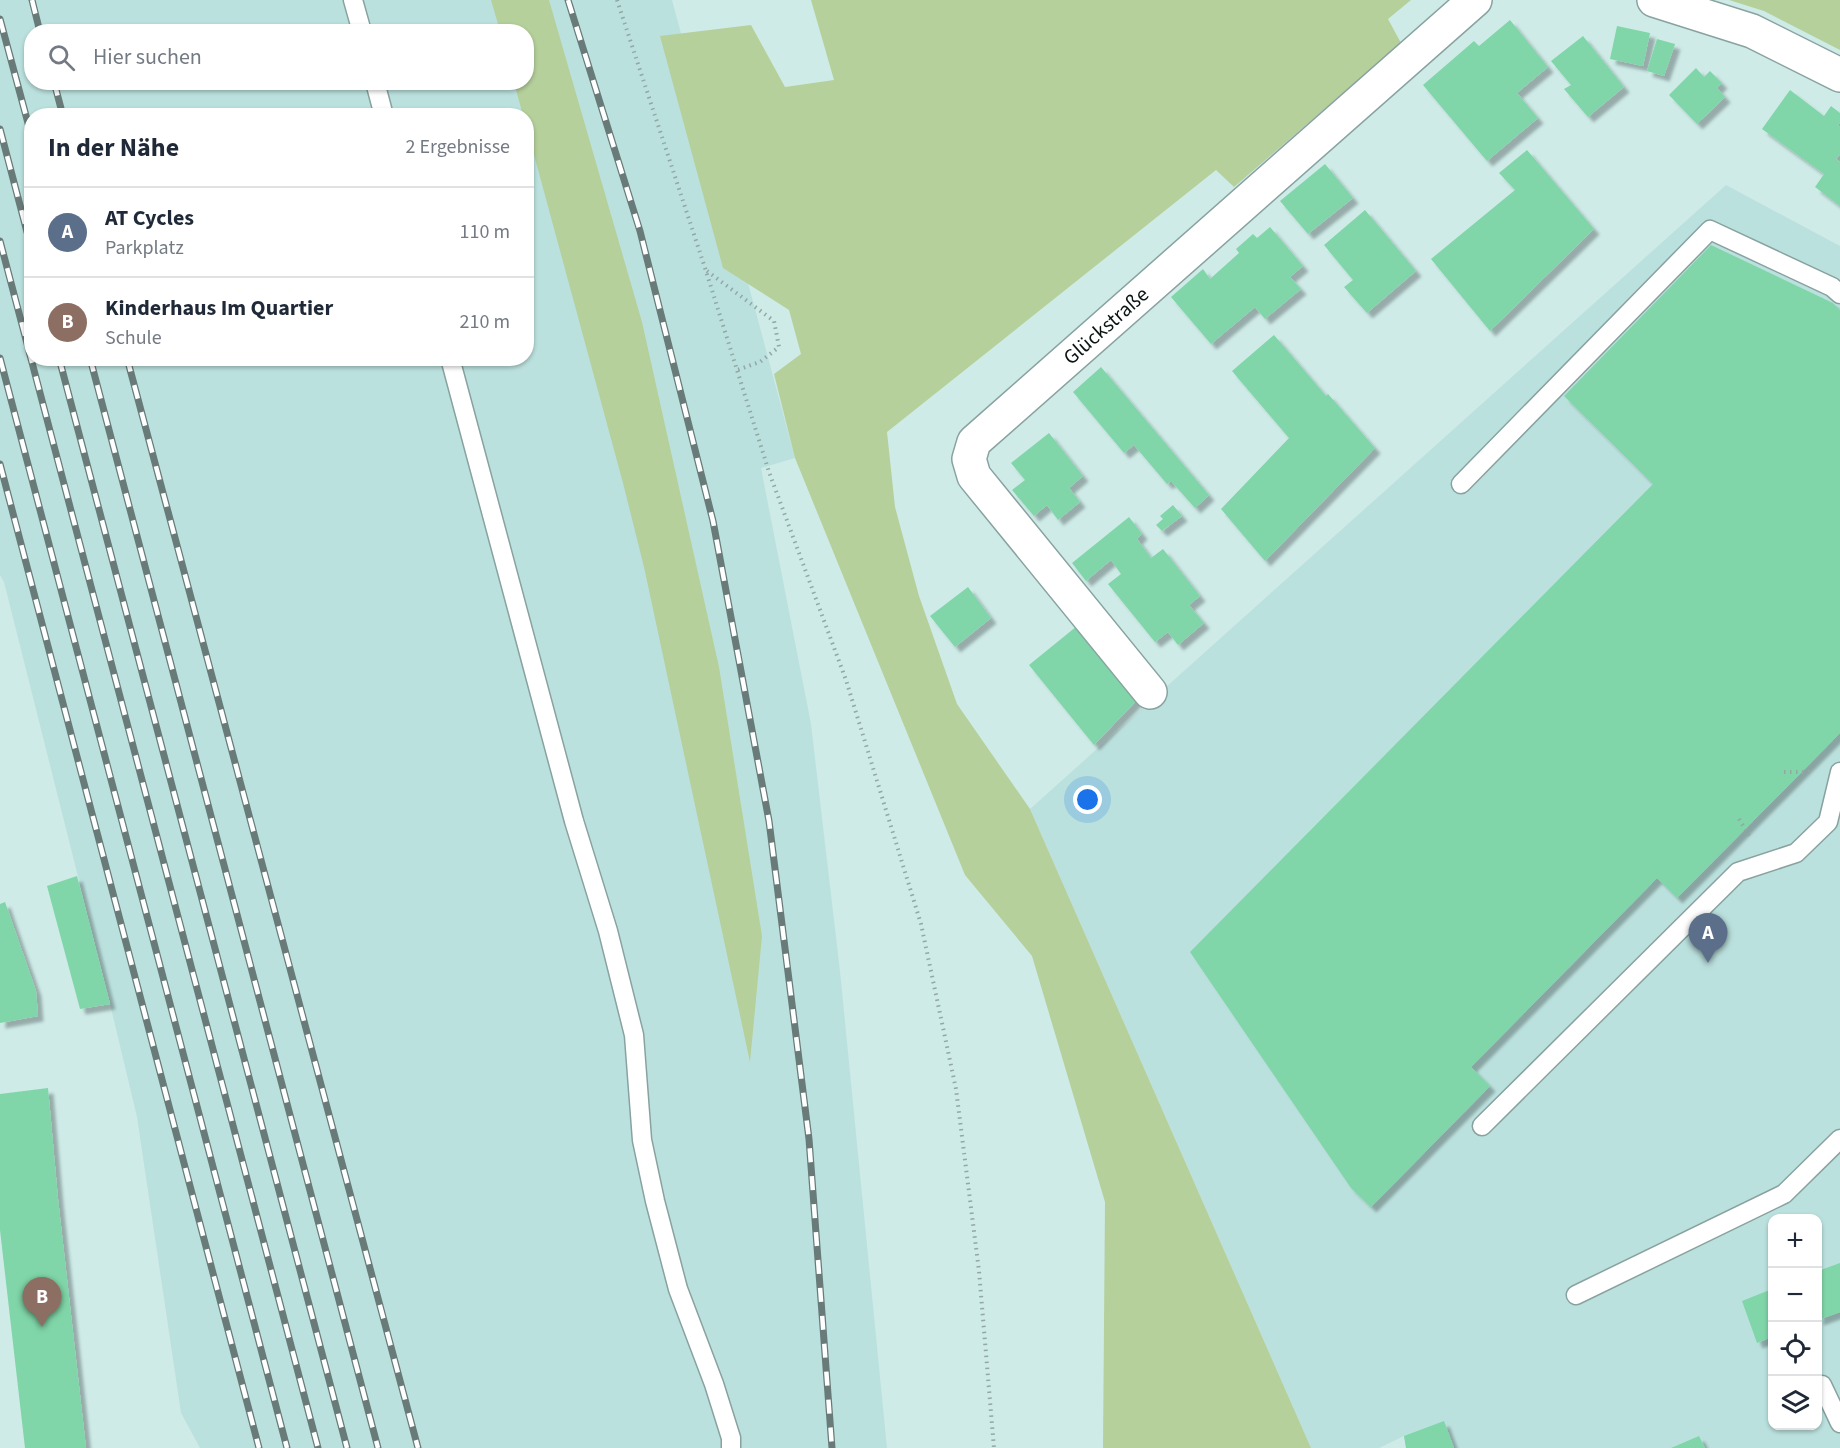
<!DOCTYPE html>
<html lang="de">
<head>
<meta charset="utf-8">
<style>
	body { margin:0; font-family:"Source Sans 3",sans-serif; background:#f6f6f7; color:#1f2937 }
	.controls { position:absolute; right:18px; bottom:18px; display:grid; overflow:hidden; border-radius:12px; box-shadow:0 2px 4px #0004 }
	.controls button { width:54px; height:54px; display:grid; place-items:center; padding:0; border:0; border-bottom:2px solid #e0e1e3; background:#fff; color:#1f2937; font:30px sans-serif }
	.you { position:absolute; left:1088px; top:800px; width:21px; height:21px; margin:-15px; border:4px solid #fff; border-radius:50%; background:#1a73e8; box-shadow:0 0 0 9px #1a73e833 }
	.badge { display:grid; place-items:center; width:39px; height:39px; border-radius:50%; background:#ea580c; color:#fff; font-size:20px; font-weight:700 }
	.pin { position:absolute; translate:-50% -50px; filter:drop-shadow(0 2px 3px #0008) }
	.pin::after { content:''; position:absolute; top:32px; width:21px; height:18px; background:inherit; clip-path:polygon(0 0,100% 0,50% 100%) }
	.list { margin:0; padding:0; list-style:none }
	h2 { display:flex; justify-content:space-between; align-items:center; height:78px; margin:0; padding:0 24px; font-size:26px }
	h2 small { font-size:20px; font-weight:400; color:#747a83 }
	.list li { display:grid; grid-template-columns:39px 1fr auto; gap:18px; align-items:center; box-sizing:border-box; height:90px; padding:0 24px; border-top:2px solid #e0e1e3 }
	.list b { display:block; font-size:22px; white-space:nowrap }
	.list p { margin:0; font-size:20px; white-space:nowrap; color:#747a83 }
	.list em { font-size:20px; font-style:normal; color:#747a83 }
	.icon { flex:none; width:33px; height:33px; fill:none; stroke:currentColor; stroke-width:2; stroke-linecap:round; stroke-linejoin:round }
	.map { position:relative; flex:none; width:1840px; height:1448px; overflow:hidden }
	.search { position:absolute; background:#fff; box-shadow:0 2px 4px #0004; left:24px; top:24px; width:510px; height:66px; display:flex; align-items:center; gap:15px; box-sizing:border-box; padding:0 21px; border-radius:24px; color:#747a83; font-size:22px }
	.panel { position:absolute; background:#fff; box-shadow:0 2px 4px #0004; left:24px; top:108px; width:510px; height:258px; border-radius:24px }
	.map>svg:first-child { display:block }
</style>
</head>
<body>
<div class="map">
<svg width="1840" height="1448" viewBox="0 0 1840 1448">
	<defs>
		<filter id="shadow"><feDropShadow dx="5.5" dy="5.5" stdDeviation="1.5" flood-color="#0004"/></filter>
	</defs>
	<rect width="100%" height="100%" fill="#ceebe8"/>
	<!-- built -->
	<g fill="#bbe1de" fill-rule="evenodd">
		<path d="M0 0H672L795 458 761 468 811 724 840 971 887 1448H200L181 1413 137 1117 110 1004 4 582 0 575ZM32 32H526V82H32ZM32 116H526V358H32Z"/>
		<path d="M1726 185 1840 246V1448H1406L1404 1436 1379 1448H1311L1030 809ZM1772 1218H1818V1426H1772Z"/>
	</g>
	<!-- green -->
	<g fill="#b5d09b">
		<polygon points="491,0 549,0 642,322 719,667 762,936 750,1062 644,567 623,483 527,129 526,116 523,115 514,83 526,82 526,32 500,31"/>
		<polygon points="811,0 1411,0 1388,19 1401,43 1234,187 1216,170 887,432 895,507 919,596 957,704 1030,809 1311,1448 1103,1448 1105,1202 1032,956 965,875 795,458 774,374 801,354 789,310 723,268 660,36 751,25 785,87 834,80"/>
		<polygon points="1729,0 1840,0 1840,50 1764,11"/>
	</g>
	<!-- building -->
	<g fill="#80d6a8" filter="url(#shadow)">
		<polygon points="1510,20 1548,67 1517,93 1538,118 1487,161 1423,85 1474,41 1479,46"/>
		<polygon points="1617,26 1650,33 1643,66 1610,59"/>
		<polygon points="1583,36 1624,87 1588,117 1564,89 1571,85 1551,61"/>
		<polygon points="1657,39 1675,44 1664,76 1647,71"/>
		<polygon points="1696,68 1704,77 1710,71 1722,83 1717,88 1725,97 1697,124 1669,95"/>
		<polygon points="1790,90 1824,116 1831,106 1840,113 1840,123 1838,125 1840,127 1840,154 1836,159 1840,162 1840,206 1815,187 1824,174 1762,129"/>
		<polygon points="1527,150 1594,229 1490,331 1431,259 1515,190 1499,173"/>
		<polygon points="1325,164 1353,198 1308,234 1280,201"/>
		<polygon points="1365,210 1416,271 1367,313 1344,287 1353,280 1324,245"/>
		<polygon points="1270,227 1303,266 1290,277 1301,289 1265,319 1255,307 1211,344 1171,297 1203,269 1210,279 1239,253 1236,249 1253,234 1257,238"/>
		<polygon points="1711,245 1833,303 1840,310 1840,733 1677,898 1657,878 1471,1067 1490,1086 1371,1207 1351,1188 1190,952 1653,484 1564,396"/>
		<polygon points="1274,335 1326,396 1328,394 1375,448 1265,561 1221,509 1289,438 1232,371"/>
		<polygon points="1101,367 1209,495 1195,508 1171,481 1167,484 1134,445 1124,453 1073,392"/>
		<polygon points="1049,433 1083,476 1069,488 1080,502 1058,520 1047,505 1034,516 1012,490 1025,480 1011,463"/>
		<polygon points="1173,505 1182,516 1162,531 1156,525 1163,519 1160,516"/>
		<polygon points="1129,517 1142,534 1137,539 1151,558 1163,549 1200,596 1189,605 1204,623 1178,645 1168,632 1155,642 1108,584 1121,574 1111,560 1086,581 1072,563"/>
		<polygon points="968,587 991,618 955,647 930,616"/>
		<polygon points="1077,626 1137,700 1094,745 1029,665"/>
		<polygon points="77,876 110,1004 80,1009 47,886"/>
		<polygon points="5,902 36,991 38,1016 0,1023 0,904"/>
		<polygon points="48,1088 58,1199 86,1448 25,1448 0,1230 0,1094"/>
		<polygon points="1840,1263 1840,1312 1818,1320 1818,1271"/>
		<polygon points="1772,1289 1772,1337 1757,1343 1742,1301"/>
		<polygon points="1444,1421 1454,1448 1406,1448 1404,1436"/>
		<polygon points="1699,1436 1705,1448 1671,1448"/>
	</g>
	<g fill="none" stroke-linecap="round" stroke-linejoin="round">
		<!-- service casing -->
		<g stroke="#88a2a0" stroke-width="21">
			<g id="service">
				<polyline points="353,0 362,32"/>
				<polyline points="375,82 384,116"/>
				<polyline points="450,358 574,821 608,931 634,1035 642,1140 655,1201 678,1289 714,1384 731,1438 731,1448"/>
				<polyline points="1461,484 1710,230 1832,287 1840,294"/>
				<polyline points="1482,1126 1738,872 1796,853 1828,822 1840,772"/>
				<polyline points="1576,1295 1784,1194 1840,1139"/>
				<polyline points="1822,1385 1840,1423"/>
			</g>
		</g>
		<!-- minor casing -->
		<g stroke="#88a2a0" stroke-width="36">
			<g id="minor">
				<polyline points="1654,0 1752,31 1840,75"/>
				<path id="s1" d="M1150 692 974 476 969 459 974 442 1475 0"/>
			</g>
		</g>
		<!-- path -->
		<g stroke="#91a8a5" stroke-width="4" stroke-dasharray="1.5 4.5" stroke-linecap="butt">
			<polyline points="617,0 706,271 769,472 846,680 921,924 956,1089 979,1271 994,1448"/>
			<polyline points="707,271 774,321 779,347 760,362 737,370"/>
			<polyline points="1784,772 1811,772"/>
			<polyline points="1739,819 1751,839"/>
		</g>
		<!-- service -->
		<use href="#service" stroke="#fff" stroke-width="18"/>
		<!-- minor -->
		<use href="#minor" stroke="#fff" stroke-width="33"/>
		<!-- rail casing -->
		<g stroke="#687b79" stroke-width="7">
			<g id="rail">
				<polyline points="32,0 40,32"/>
				<polyline points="568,0 640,231 713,521 769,821 809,1139 832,1448"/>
				<polyline points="0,19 32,138"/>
				<polyline points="54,82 63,116"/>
				<polyline points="0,129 32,251"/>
				<polyline points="0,241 318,1448"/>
				<polyline points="0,358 287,1448"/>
				<polyline points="59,358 347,1448"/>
				<polyline points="90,358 378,1448"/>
				<polyline points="127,358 418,1448"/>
				<polyline points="0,464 259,1448"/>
			</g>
		</g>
		<!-- rail -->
		<use href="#rail" stroke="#fff" stroke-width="4.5" stroke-dasharray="14" stroke-linecap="butt"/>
	</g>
	<g text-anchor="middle" stroke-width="5" stroke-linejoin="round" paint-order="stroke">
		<!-- street labels -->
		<g font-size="21" fill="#0b1514" stroke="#fff">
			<text dy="7" stroke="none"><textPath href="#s1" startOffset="490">Glückstraße</textPath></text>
		</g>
	</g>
</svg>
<div class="controls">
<button>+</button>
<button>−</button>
<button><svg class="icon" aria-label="locate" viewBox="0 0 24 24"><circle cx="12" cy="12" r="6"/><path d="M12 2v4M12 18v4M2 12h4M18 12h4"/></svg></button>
<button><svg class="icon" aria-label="layers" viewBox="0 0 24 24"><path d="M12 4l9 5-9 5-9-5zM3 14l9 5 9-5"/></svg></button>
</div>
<div class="you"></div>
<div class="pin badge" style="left:1708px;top:963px;background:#5c6f8a">A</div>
<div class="pin badge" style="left:42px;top:1327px;background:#8d6e63">B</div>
<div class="search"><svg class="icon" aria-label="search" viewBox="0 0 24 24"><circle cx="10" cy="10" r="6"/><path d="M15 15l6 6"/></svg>Hier suchen</div>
<section class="panel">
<h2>In der Nähe<small>2 Ergebnisse</small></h2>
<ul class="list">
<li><span class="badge" style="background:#5c6f8a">A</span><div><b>AT Cycles</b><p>Parkplatz</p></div><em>110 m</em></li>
<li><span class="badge" style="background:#8d6e63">B</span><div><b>Kinderhaus Im Quartier</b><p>Schule</p></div><em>210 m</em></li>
</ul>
</section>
</div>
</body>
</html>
